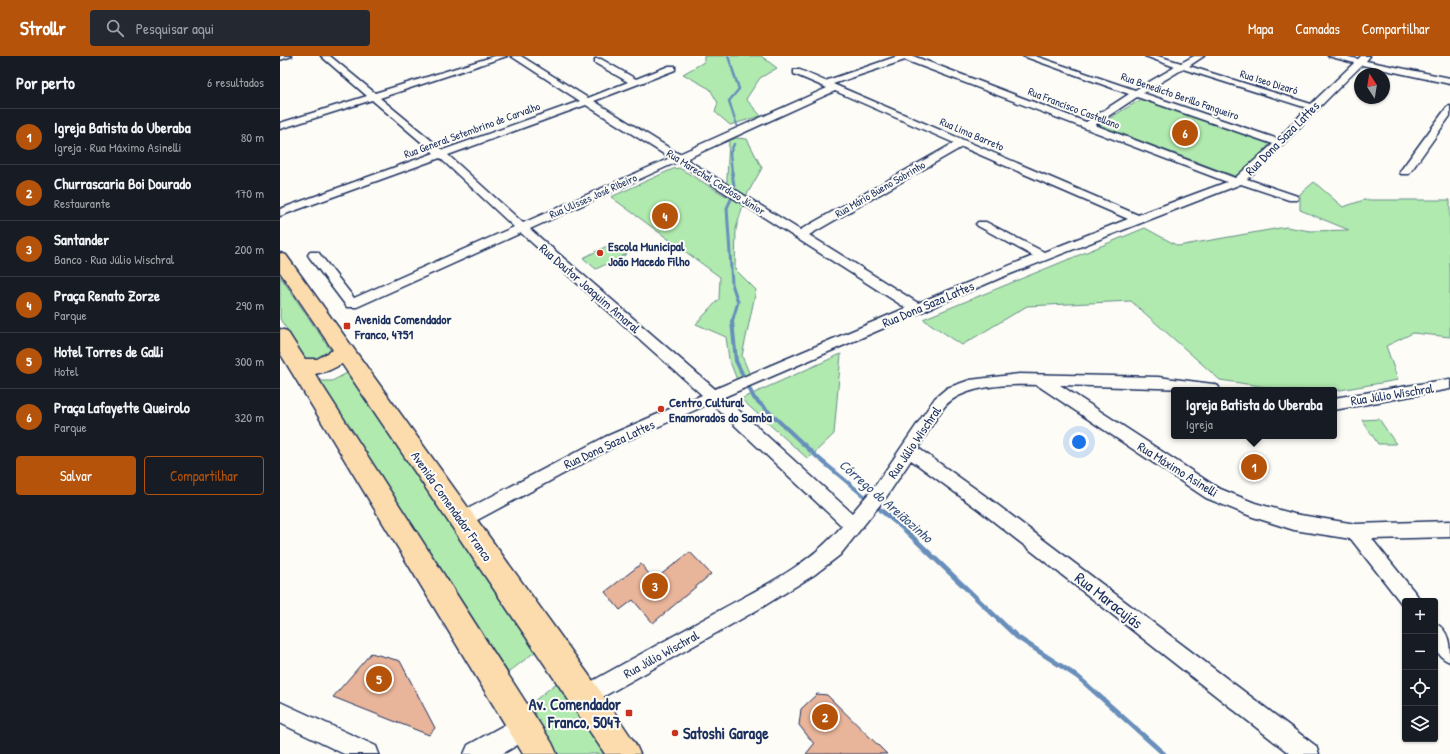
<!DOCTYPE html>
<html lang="pt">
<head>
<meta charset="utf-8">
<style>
	body { margin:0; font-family:"Patrick Hand",sans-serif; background:#242831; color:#f1f3f6 }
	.controls { position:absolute; right:12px; bottom:12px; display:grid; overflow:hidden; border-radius:4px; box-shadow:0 1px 3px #0004 }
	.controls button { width:36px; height:36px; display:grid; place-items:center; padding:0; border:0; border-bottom:1px solid #363941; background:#171b24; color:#f1f3f6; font:20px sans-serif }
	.compass { position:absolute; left:1074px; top:12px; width:36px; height:36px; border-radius:50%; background:#171b24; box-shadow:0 1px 3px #0004; rotate:348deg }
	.you { position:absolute; left:799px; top:386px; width:14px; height:14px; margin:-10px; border:3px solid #fff; border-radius:50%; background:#1a73e8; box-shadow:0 0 0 6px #1a73e833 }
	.badge { display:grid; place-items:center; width:26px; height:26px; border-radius:50%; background:#b45309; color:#fff; font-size:13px; font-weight:700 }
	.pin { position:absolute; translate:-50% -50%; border:2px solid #fff; box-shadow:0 1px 4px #0006 }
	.popup { position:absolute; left:891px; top:331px; width:166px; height:52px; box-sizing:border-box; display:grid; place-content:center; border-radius:4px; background:#171b24; filter:drop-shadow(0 1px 3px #0005); font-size:13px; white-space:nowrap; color:#9ea1a6 }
	.popup b { font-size:15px; color:#f1f3f6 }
	.popup::after { content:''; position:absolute; left:50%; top:100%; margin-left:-8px; border:8px solid transparent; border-top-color:#171b24 }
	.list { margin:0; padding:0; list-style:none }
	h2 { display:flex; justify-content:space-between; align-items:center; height:52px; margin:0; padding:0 16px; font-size:17px }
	h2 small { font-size:13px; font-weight:400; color:#9ea1a6 }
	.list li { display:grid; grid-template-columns:26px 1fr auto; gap:12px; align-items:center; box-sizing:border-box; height:56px; padding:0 16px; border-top:1px solid #363941 }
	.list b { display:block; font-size:15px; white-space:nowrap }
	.list p { margin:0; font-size:13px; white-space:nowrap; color:#9ea1a6 }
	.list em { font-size:13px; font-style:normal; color:#9ea1a6 }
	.actions { display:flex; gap:8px; padding:12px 16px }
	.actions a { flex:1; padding:9px 0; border:1px solid #b45309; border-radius:4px; text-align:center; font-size:14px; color:#b45309 }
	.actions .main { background:#b45309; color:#fff }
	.icon { flex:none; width:22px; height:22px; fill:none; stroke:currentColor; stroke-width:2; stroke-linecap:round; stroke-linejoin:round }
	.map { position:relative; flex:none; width:1170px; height:698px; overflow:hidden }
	header { display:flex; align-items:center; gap:24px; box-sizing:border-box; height:56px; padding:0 20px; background:#b45309; color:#fff }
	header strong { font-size:19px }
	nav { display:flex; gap:22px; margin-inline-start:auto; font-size:14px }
	.search { width:280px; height:36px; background:#242831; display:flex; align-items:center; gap:10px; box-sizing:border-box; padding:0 14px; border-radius:4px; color:#9ea1a6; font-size:15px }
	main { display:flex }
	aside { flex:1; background:#171b24 }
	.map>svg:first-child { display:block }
</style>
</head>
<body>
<header>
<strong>Strollr</strong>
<div class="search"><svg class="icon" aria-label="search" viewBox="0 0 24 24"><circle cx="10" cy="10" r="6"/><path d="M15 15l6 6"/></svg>Pesquisar aqui</div>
<nav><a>Mapa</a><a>Camadas</a><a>Compartilhar</a></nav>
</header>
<main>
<aside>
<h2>Por perto<small>6 resultados</small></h2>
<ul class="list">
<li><span class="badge">1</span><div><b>Igreja Batista do Uberaba</b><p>Igreja · Rua Máximo Asinelli</p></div><em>80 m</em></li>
<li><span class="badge">2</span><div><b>Churrascaria Boi Dourado</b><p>Restaurante</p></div><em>170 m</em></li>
<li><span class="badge">3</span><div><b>Santander</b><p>Banco · Rua Júlio Wischral</p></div><em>200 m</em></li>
<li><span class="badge">4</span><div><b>Praça Renato Zorze</b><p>Parque</p></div><em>290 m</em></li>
<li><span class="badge">5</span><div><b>Hotel Torres de Galli</b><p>Hotel</p></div><em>300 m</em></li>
<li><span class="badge">6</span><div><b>Praça Lafayette Queirolo</b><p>Parque</p></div><em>320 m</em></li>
</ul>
<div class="actions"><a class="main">Salvar</a><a>Compartilhar</a></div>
</aside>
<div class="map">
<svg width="1170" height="698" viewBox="0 0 1170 698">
	<rect width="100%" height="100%" fill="#fdfcf7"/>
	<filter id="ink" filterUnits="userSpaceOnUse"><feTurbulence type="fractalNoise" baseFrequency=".025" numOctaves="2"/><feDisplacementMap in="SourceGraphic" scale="8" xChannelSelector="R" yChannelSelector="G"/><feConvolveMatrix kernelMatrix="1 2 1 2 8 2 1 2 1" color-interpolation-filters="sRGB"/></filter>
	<g filter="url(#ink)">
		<!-- green -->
		<g fill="#b0eaaf" stroke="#668c86">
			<polygon points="424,0 481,0 497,12 480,22 466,43 481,60 450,69 435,56 438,47 430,33 403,18 424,6"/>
			<polygon points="865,41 992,86 957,121 818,69"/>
			<polygon points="456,82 467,83 482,112 465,142 456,173 455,213 476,234 462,300 470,319 457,324 449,303 446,281 416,268 439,243 440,221 331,141 393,113 399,112 446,140 449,85"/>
			<polygon points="1034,126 1063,151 1084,144 1170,144 1170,281 1133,277 1106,290 1118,324 1054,335 1006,334 940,324 851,245 747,250 682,289 643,263 865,172 898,190 1006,171 1030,175 1069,174 1020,154 1020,138"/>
			<polygon points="333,187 347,198 316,213 303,202"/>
			<polygon points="0,220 54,299 28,306 0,263"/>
			<polygon points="561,298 554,378 528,403 461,343"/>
			<polygon points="67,317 256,595 225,619 38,325 52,325"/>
			<polygon points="1099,363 1116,388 1098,388 1082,364"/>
			<polygon points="279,625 329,698 278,698 248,650"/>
		</g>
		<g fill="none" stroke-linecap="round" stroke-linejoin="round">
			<!-- stream-far3 -->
			<g stroke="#678eba" stroke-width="2.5">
				<polyline points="448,0 459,33 449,45 457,70"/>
				<polyline points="452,117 450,97 454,88"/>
			</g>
			<!-- stream-far2 -->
			<g stroke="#678eba" stroke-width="3">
				<polyline points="452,116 454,130"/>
				<polyline points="452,141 447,152 452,228 458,246 452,266"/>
			</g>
			<!-- stream-far1 -->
			<g stroke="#678eba" stroke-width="4">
				<polyline points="452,265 456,305 474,342 536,400 590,445"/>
				<polyline points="595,449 603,456"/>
			</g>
			<!-- stream -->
			<polyline stroke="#678eba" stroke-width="5" points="602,455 623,472 737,581 798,621 884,698"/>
		</g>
		<!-- building -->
		<g fill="#e8b49a" stroke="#1b2f5e">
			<polygon points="410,496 431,518 373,567 353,544 340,554 325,536 361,508 374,524"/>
			<polygon points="91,597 120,605 155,672 149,679 53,641"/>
			<polygon points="537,638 547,639 607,698 526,698 534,688 519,669 521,653"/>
		</g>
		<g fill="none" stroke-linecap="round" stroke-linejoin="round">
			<!-- minor casing -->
			<g stroke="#1b2f5e" stroke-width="3">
				<g id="minor">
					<polygon points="0,0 12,0 0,4"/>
					<path d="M41 0H50L95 37 215 0H227L100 42 163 94 300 45 231 0H241L308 42 348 26 315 7V3H321L356 23 389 10H395V14L314 45 399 98 547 32 514 18V14H520L545 25 618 0H633L806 66 849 38 743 0H755L855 34 895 11 865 0H878L901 7 914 0H924L909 10 1031 48 1074 7 1048 0H1064L1078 3 1081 0H1090L1086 5 1170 22V28L1082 9C1043 46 1007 86 967 123L1017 140 1018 142 1017 144H1009L961 128 720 222 444 341 572 457 595 430 655 342 667 332 690 324 739 318 878 321 933 328 938 330 940 334 780 329 938 432 975 447 1014 458 1076 468 1170 465V481L1092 483 1137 539 1139 545H1125V552L1071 483 1014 474 973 461 926 442 757 329C730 328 684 329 665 350 655 362 647 378 638 392L711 444 1036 690 1039 698H1010L699 454 631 404 607 440 560 499 534 519 479 553 312 647 305 650 298 647 295 640 298 633C343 608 388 583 433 558 478 533 529 510 562 470L431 347 337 389 188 469 182 472 176 469 173 464 176 459 325 381 422 339 241 177 77 251H67L30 202 28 199 30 196H38L74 242 234 171 160 102 0 160V153L154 97 92 44 0 73V67L87 40ZM625 4 947 126 858 159 553 28ZM903 13 1027 52 998 83 863 37ZM555 35 674 87 520 174 406 103ZM857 41 993 88 955 122 815 69ZM306 49 390 102 243 167 168 99ZM682 91 848 163 764 196 706 166H698L696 168 698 170 753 200 638 247 529 179ZM397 106 626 252 435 333 250 173Z"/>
					<polygon points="1170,50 1170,60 1129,118 1121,118 1120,116 1121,114 1167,51"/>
					<polygon points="1170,323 1170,333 1054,354 1054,342"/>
					<path d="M1155 567C1170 575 1170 589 1170 606 1152 599 1155 584 1155 567Z"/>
					<polygon points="0,646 96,690 99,698 64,698 0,667"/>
				</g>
			</g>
			<!-- tertiary casing -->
			<g stroke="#1b2f5e" stroke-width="3">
				<polygon id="tertiary" points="244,658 253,662 257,671 253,680 222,698 184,698 188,689"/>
			</g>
			<!-- trunk casing -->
			<g stroke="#1b2f5e" stroke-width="3">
				<polygon id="trunk" points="0,197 6,199 316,629 355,687 360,698 325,698 62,308 50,314 35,318 272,687 277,698 243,698 0,297 0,273 7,275 25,303 37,303 53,294 0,216"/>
			</g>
			<!-- minor -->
			<use href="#minor" fill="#fdfcf7" fill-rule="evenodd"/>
			<!-- tertiary -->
			<use href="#tertiary" fill="#fdfcf7" fill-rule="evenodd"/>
			<!-- trunk -->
			<use href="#trunk" fill="#fcdcac" fill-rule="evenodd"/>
		</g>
	</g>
	<!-- markers -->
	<g fill="#c8321e" stroke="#fdfcf7" stroke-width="1.5">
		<circle cx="320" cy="197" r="4"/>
		<rect x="63" y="266" width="8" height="8" rx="2"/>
		<circle cx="381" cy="353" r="4"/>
		<rect x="345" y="653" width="8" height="8" rx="2"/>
		<circle cx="395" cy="677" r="4"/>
	</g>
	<g text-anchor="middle" stroke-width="4" stroke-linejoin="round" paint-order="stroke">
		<!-- far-street labels -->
		<g font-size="11" fill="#1b2f5e" stroke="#fdfcf7">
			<text transform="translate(989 26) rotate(17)" y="4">Rua Iseo Dizaró</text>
			<text transform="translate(900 40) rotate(19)" y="4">Rua Benedicto Berillo Fangueiro</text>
			<text transform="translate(794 52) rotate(21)" y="4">Rua Francisco Castellano</text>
			<text transform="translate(192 74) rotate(-20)" y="4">Rua General Setembrino de Carvalho</text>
			<text transform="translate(692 78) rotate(23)" y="4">Rua Lima Barreto</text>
			<text transform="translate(436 126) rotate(32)" y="4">Rua Marechal Cardoso Júnior</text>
			<text transform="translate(600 133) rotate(-30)" y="4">Rua Mário Bueno Sobrinho</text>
			<text transform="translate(313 140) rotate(-24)" y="4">Rua Ulisses José Ribeiro</text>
		</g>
		<!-- street labels -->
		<g font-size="13" fill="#1b2f5e" stroke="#fdfcf7">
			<text transform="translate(1002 82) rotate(-45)" y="5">Rua Dona Saza Lattes</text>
			<text transform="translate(310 232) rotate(41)" y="5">Rua Doutor Joaquim Amaral</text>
			<text transform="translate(648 248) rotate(-23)" y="5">Rua Dona Saza Lattes</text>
			<text transform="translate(1112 338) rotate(-9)" y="5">Rua Júlio Wischral</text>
			<text transform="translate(634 386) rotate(-56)" y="5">Rua Júlio Wischral</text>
			<text transform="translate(329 388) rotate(-25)" y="5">Rua Dona Saza Lattes</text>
			<text transform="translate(898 413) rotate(32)" y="5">Rua Máximo Asinelli</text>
			<text transform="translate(172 450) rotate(55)" y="5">Avenida Comendador Franco</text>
			<text transform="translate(381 598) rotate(-29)" y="5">Rua Júlio Wischral</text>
		</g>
		<!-- poi labels -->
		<g font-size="13" font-weight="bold" fill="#1b2f5e" stroke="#fdfcf7" text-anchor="start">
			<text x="328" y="195">Escola Municipal<tspan x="328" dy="15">João Macedo Filho</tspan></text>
			<text x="75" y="268">Avenida Comendador<tspan x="75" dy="15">Franco, 4751</tspan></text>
			<text x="389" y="351">Centro Cultural<tspan x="389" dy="15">Enamorados do Samba</tspan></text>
		</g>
		<!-- water labels -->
		<g font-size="14" font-style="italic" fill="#3b5684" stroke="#fdfcf7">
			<text transform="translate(606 445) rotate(41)" y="5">Córrego do Areiãozinho</text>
		</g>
		<!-- near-street labels -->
		<g font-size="16" fill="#1b2f5e" stroke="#fdfcf7">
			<text transform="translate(829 544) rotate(38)" y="6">Rua Maracujás</text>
		</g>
		<!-- near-poi labels -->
		<g font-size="16" font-weight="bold" fill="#1b2f5e" stroke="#fdfcf7" text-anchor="end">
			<text x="341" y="654">Av. Comendador<tspan x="341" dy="18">Franco, 5047</tspan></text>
			<text x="403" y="683" text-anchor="start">Satoshi Garage</text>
		</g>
	</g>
</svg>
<div class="controls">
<button>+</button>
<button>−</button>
<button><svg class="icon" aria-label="locate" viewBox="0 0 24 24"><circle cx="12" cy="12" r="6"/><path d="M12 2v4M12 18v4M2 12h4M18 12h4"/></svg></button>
<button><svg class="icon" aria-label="layers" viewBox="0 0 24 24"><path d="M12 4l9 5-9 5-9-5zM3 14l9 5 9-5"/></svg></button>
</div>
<svg class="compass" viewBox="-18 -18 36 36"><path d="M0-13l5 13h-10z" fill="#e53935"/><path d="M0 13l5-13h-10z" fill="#9ea1a6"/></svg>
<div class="you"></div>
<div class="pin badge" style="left:974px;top:411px">1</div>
<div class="popup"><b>Igreja Batista do Uberaba</b>Igreja</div>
<div class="pin badge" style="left:545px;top:661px">2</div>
<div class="pin badge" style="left:375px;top:530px">3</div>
<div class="pin badge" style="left:385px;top:160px">4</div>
<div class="pin badge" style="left:99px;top:623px">5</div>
<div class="pin badge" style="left:905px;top:77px">6</div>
</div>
</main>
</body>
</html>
